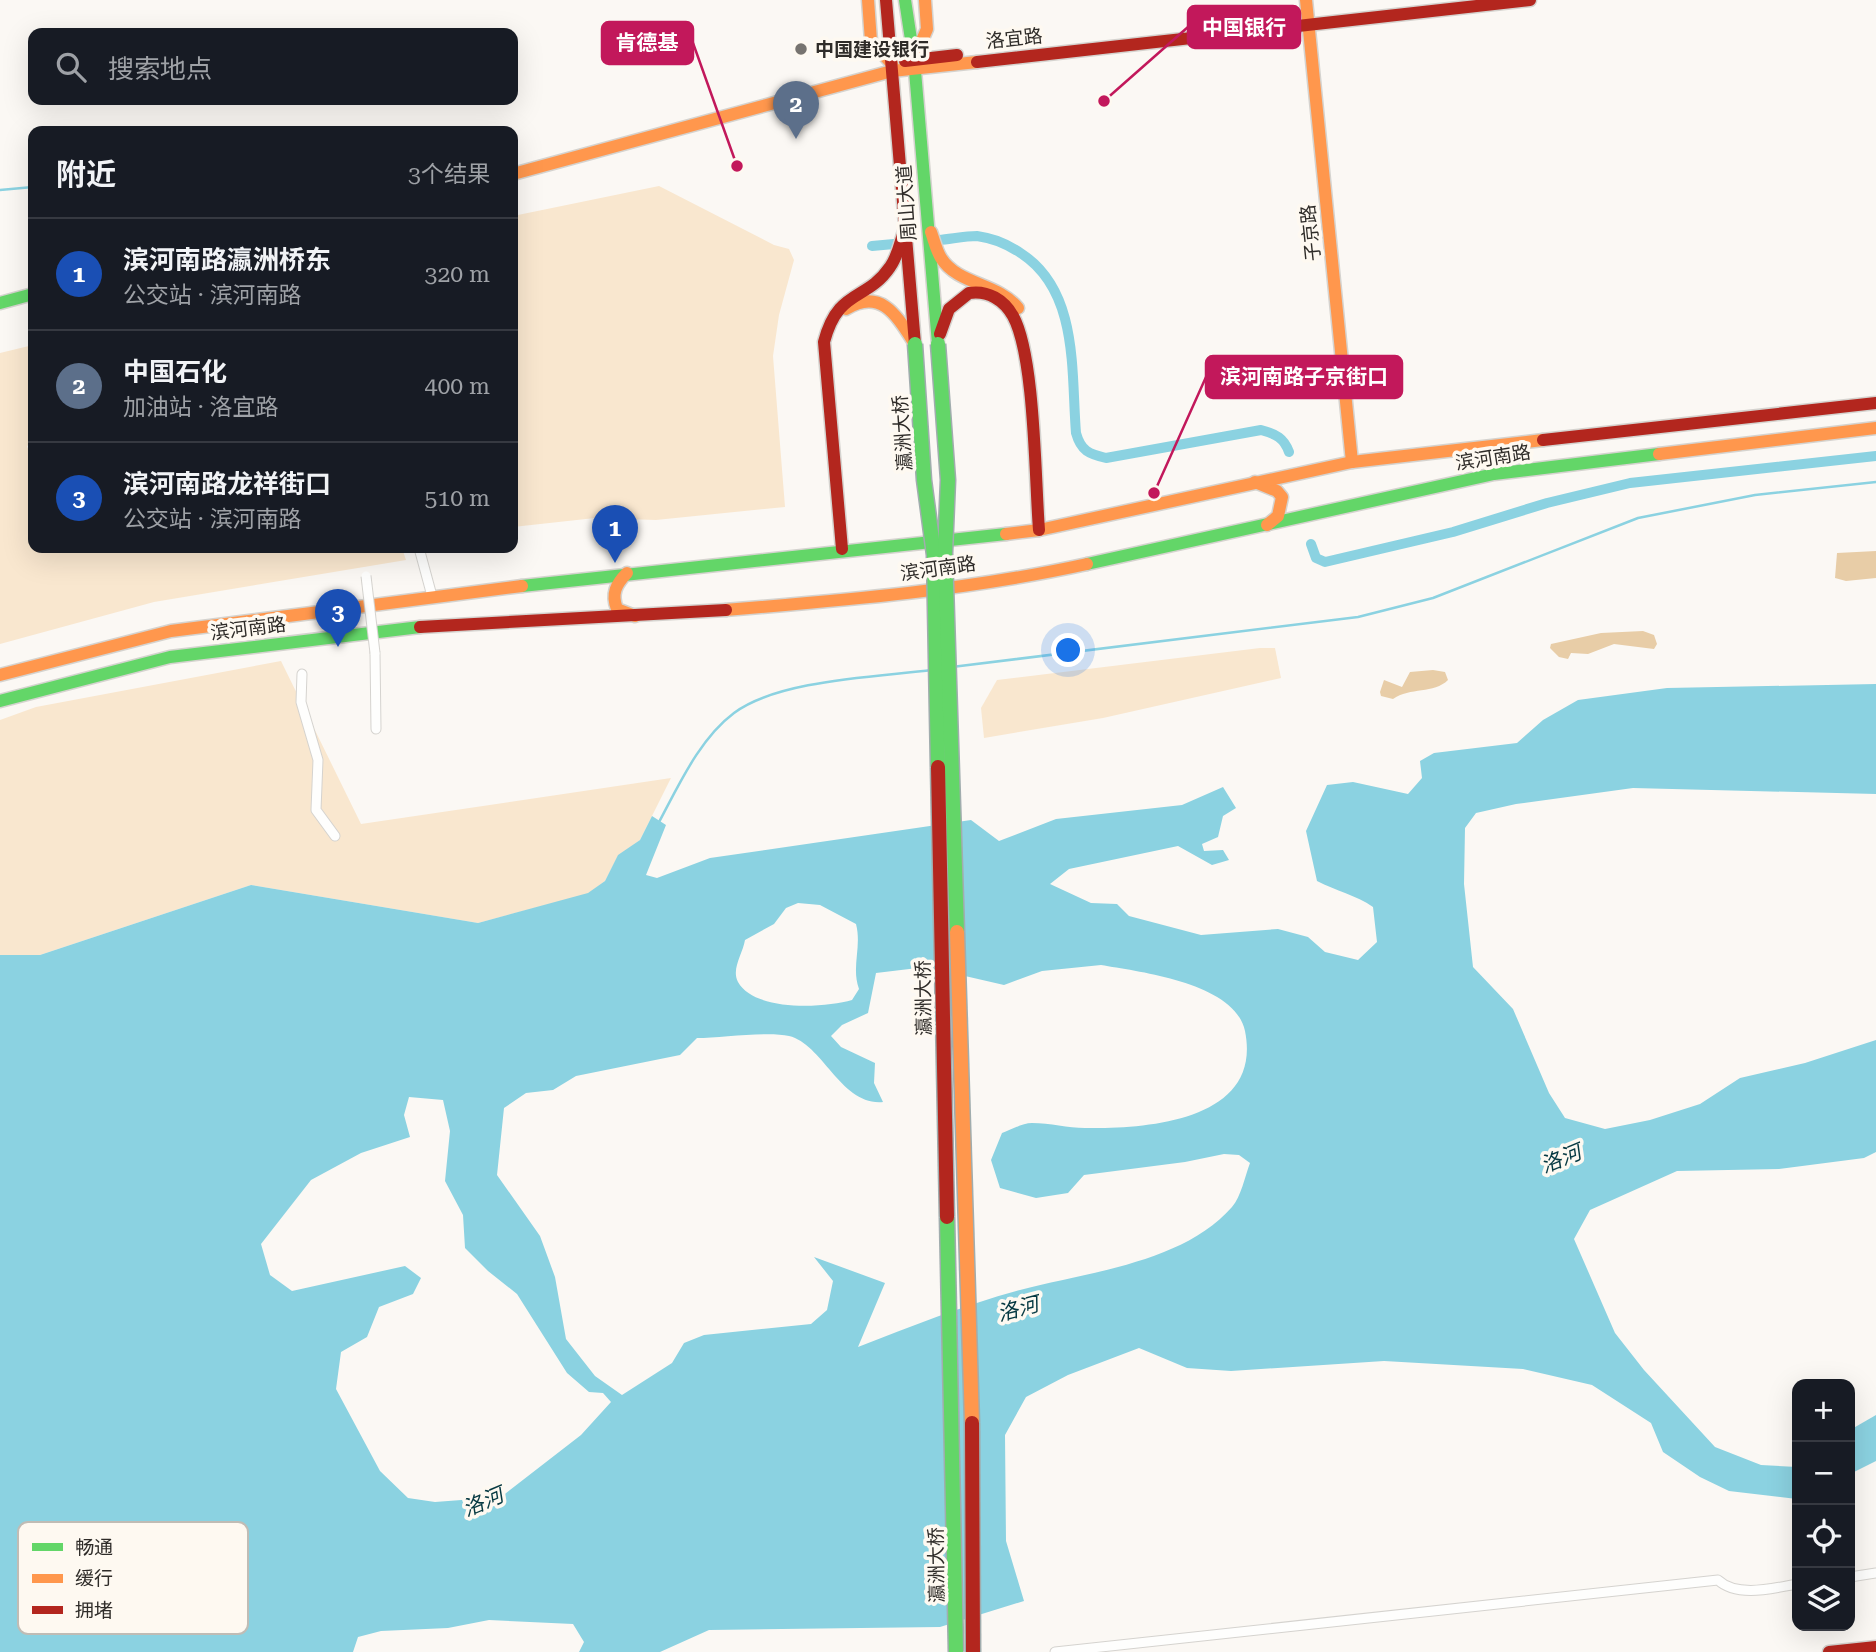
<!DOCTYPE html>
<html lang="zh">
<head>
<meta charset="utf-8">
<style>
	body { margin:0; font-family:"Roboto Serif","Noto Sans SC",serif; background:#242831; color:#f1f3f6 }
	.controls { position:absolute; right:21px; bottom:21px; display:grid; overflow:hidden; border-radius:14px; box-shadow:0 7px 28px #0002 }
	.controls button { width:63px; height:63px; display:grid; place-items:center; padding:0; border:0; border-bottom:2px solid #363941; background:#171b24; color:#f1f3f6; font:35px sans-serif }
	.you { position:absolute; left:1069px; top:651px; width:24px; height:24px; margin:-18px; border:5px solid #fff; border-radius:50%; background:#1a73e8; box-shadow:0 0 0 10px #1a73e833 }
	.badge { display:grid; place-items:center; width:46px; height:46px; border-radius:50%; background:#767370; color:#fff; font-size:23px; font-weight:700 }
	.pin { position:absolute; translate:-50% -58px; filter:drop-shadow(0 2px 4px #0008) }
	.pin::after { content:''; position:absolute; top:37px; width:24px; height:21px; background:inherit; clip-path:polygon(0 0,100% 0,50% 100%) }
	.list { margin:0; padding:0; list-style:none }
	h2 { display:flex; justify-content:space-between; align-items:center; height:91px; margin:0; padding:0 28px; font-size:30px }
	h2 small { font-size:23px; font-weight:400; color:#9ea1a6 }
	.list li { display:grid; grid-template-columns:46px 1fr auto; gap:21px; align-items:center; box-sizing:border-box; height:112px; padding:0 28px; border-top:2px solid #363941 }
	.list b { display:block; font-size:26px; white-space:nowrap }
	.list p { margin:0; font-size:23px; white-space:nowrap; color:#9ea1a6 }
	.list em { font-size:23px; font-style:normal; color:#9ea1a6 }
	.icon { flex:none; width:38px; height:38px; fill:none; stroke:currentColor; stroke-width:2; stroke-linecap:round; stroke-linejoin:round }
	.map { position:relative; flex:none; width:1876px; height:1652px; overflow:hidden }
	.search { position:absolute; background:#171b24; box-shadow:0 7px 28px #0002; left:28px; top:28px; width:490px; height:77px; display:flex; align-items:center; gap:18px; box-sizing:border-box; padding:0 24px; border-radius:14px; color:#9ea1a6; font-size:26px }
	.panel { position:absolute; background:#171b24; box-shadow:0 7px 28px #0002; left:28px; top:126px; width:490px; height:427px; border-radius:14px }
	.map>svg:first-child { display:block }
</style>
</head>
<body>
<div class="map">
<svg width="1876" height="1652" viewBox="0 0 1876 1652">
	<rect width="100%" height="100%" fill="#fbf8f4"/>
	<!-- green -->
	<g fill="#f9e7cf">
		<polygon points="659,186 774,245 789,249 794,260 779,315 773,356 785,507 656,520 595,518 513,527 513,216"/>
		<polygon points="33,345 33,443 27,446 33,463 33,548 402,548 406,560 154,602 0,644 0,353"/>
		<polygon points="1260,648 1275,648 1281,678 1103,718 984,738 981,708 997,680"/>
		<polygon points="281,661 361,824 671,778 640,840 618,856 605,881 588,894 478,923 251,885 40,955 0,955 0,720 36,707"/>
	</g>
	<!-- forest -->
	<g fill="#e8cda7">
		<polygon points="1876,551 1876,578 1846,581 1835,578 1837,553"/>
		<polygon points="1643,631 1654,635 1657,644 1654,649 1614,644 1588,654 1571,653 1568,659 1559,657 1550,648 1551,644 1601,633"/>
		<path d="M1433 670 1445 672 1448 680C1434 694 1410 687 1393 699L1381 696 1380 692 1384 680 1402 687 1410 672Z"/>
	</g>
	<!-- water -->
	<g fill="#8bd2e1" fill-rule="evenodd">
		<path d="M1876 684V794L1633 788 1516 804 1476 813 1465 828 1464 884 1473 967 1513 1009 1549 1093 1565 1118 1605 1129 1650 1120 1700 1104 1740 1078 1805 1063 1876 1040V1152L1864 1158 1779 1169 1677 1171 1590 1210 1574 1239 1615 1333 1644 1370 1715 1447 1761 1465 1797 1467V1499L1729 1491 1700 1477 1663 1452 1651 1423 1592 1385 1523 1369 1384 1361 1231 1371 1187 1368 1139 1348 1068 1375 1026 1397 1005 1435 1006 1541 1024 1601 940 1627 709 1630 660 1652H579L584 1642 573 1624 489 1620 448 1628 381 1631 358 1637 353 1652H0V955H40L251 885 478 923 588 893 605 881 618 855 640 840 652 816 666 825 646 875 657 878 710 858 971 820 999 841 1056 819 1182 805 1223 787 1236 808 1223 816 1218 837 1202 844 1204 851 1223 850 1229 860 1212 865 1178 846 1069 869 1050 884 1091 903 1117 904 1129 916 1201 935 1278 929 1308 937 1325 952 1358 960 1377 942 1373 907C1356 895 1336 891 1317 881L1306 831 1327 785 1353 782 1408 794 1422 778 1420 761 1434 753 1517 743 1543 720 1578 700 1667 688ZM798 903 820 905 856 924C862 947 851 967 859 989L852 1000C824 1008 755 1012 738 982 731 969 743 953 745 940L774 924 786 908ZM1101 965C1141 972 1235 983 1245 1031 1263 1120 1149 1129 1085 1128 1068 1128 1050 1123 1032 1123 1022 1123 1011 1130 1002 1133L991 1160 1000 1188 1036 1198 1068 1193 1084 1175 1185 1162 1224 1154 1239 1155 1250 1163C1245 1176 1241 1197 1232 1207 1183 1263 1088 1272 1020 1290 965 1305 912 1326 858 1347L885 1283 814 1257 833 1281 827 1310 811 1324 704 1335 684 1343 672 1363 622 1395 595 1376 566 1339 555 1277 540 1236 497 1175 504 1108 526 1093 553 1090 576 1076 680 1055 697 1038C720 1038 768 1031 789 1036 823 1044 841 1106 883 1102L874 1083 875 1063 841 1047 831 1036 842 1025 868 1013 876 973 926 967 1004 985 1042 971ZM409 1097 443 1100 450 1131 445 1181 463 1215 465 1248 488 1271 517 1294 567 1373 589 1392 603 1393 611 1402 581 1435 501 1497 435 1502 408 1498 380 1471 336 1389 341 1352 367 1337 379 1307 413 1294 421 1278 405 1266 292 1291 270 1275 261 1244 311 1180 361 1153 410 1137 404 1115Z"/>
		<polygon points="1876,1415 1876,1461 1850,1474 1850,1430"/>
	</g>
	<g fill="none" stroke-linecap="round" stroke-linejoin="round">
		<!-- stream -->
		<g stroke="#8bd2e1" stroke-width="2.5">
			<polyline points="0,190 33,187"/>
			<polyline points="952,667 1358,617 1433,598 1638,518 1755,495 1876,482"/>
			<path d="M658 824C678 787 699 739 734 713 778 680 876 677 932 670"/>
		</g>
		<!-- canal -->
		<g stroke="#8bd2e1" stroke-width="10">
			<path d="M939 240C951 239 965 236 977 236 993 238 1009 245 1022 254 1079 292 1071 372 1076 433 1081 451 1089 454 1106 458L1261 430C1276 434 1284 438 1289 452"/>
			<polyline points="872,246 894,244"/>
			<polyline points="1311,544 1316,558 1325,562 1453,532 1547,503 1630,483 1876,456"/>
		</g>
		<!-- street casing -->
		<g stroke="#d5d3cf" stroke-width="11">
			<g id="street">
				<polyline points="419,548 432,596"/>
				<polyline points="375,653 376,729"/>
				<polyline points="302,674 301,702 318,760 316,810 335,836"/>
				<polyline points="1850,1577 1876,1573"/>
				<path d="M1055 1652 1718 1580C1737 1598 1774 1588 1797 1584"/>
			</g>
		</g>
		<!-- fast casing -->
		<g stroke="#d5d3cf" stroke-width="15">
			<g id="fast">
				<polyline points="905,0 914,59 938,344"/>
				<polyline points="0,303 33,294"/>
				<polyline points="1087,564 1494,474 1659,454"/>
				<polyline points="522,586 1006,534"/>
				<polyline points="0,701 170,657 420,627"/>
			</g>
		</g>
		<!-- slow casing -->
		<g stroke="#d5d3cf" stroke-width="15">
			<g id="slow">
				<polyline points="868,0 871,41 892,64"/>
				<polyline points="1306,0 1352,462"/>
				<polyline points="914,59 927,29 925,0"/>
				<polyline points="513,174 892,71 977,62"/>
				<path d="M931 232C934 240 936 250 941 258 958 285 998 283 1018 308"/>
				<path d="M846 309C881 287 897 316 915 344"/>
				<polyline points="1659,454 1876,428"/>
				<polyline points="1255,482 1277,491 1282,497 1278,516 1267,525"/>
				<polyline points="1006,534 1039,530 1352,462 1543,440"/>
				<path d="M627 573C616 584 611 594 617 609L635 616"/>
				<path d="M726 610C847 600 969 590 1087 564"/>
				<polyline points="0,675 171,631 522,586"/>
			</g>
		</g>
		<!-- jam casing -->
		<g stroke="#d5d3cf" stroke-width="15">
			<g id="jam">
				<polyline points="886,0 915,344"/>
				<polyline points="905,61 957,55"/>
				<polyline points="977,62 1530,0"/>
				<path d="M940 334 949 309 969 293C988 290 1004 300 1013 316 1035 356 1035 480 1039 530"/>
				<polyline points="1543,440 1876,403"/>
				<path d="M842 549 824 342C838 288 866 302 890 267 898 256 900 243 904 231"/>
				<polyline points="420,627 726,610"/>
				<polyline points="1829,1652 1876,1647"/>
			</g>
		</g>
		<!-- street -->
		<use href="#street" stroke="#fefefd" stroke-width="9"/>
		<!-- fast -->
		<use href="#fast" stroke="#63d668" stroke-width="12"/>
		<!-- slow -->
		<use href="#slow" stroke="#ff974d" stroke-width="12"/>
		<!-- jam -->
		<use href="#jam" stroke="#b3261e" stroke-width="12"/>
		<!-- street-bridge casing -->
		<g stroke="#d5d3cf" stroke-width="11" stroke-linecap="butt">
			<polyline id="street-bridge" points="366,576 375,653"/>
		</g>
		<!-- fast-bridge casing -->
		<g stroke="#a1adae" stroke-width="17" stroke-linecap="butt">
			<g id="fast-bridge">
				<polyline points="915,344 924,480 934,555 938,767"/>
				<polyline points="938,344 948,480 945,553 957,932"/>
				<polyline points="947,1217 956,1652"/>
			</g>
		</g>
		<!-- slow-bridge casing -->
		<g stroke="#a1adae" stroke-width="17" stroke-linecap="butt">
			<polyline id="slow-bridge" points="957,932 972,1423"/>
		</g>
		<!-- jam-bridge casing -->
		<g stroke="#a1adae" stroke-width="17" stroke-linecap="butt">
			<g id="jam-bridge">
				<polyline points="938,767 947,1217"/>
				<polyline points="972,1423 973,1652"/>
			</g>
		</g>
		<!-- street-bridge -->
		<use href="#street-bridge" stroke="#fefefd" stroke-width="9"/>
		<!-- fast-bridge -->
		<use href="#fast-bridge" stroke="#63d668" stroke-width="14"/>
		<!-- slow-bridge -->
		<use href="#slow-bridge" stroke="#ff974d" stroke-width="14"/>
		<!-- jam-bridge -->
		<use href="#jam-bridge" stroke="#b3261e" stroke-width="14"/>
	</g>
	<!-- markers -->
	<circle fill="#767370" stroke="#fef9f1" stroke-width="2.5" cx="801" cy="49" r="7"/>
	<g text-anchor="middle" stroke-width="7" stroke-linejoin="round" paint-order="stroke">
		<!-- street labels -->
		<g font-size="19" fill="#2f2c29" stroke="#fef9f1">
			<text transform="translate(1014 38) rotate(-6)" y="7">洛宜路</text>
			<text transform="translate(906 203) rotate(-94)" y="7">周山大道</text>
			<text transform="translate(1310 233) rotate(-96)" y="7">子京路</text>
			<text transform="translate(902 433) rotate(-94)" y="7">瀛洲大桥</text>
			<text transform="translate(1493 457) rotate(-9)" y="7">滨河南路</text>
			<text transform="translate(938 568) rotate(-8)" y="7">滨河南路</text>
			<text transform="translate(248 628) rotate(-7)" y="7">滨河南路</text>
			<text transform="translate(923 998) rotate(-91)" y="7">瀛洲大桥</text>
			<text transform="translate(936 1565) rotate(-91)" y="7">瀛洲大桥</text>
		</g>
		<!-- poi labels -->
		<g font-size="19" font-weight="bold" fill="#2f2c29" stroke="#fef9f1" text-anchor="start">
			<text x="815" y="56">中国建设银行</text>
		</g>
		<!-- water labels -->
		<g font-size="21" font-style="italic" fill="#063942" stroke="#fef9f1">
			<text transform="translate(1561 1159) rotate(-22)" y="7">洛河</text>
			<text transform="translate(1018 1309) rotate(-15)" y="7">洛河</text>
			<text transform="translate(483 1502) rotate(-23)" y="7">洛河</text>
		</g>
	</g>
	<!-- legend -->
	<rect x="18" y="1522" width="230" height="112" rx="10" fill="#fef9f1" stroke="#c0bcb5" stroke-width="2"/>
	<rect x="32" y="1543" width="31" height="8" fill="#63d668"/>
	<rect x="32" y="1574" width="31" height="9" fill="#ff974d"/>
	<rect x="32" y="1606" width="31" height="8" fill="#b3261e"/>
	<g font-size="19" fill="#2f2c29">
		<text x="75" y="1554">畅通</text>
		<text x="75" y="1585">缓行</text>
		<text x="75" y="1617">拥堵</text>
	</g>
	<!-- callouts -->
	<path fill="none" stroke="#c2185b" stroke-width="2.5" d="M1104 101L1188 27M737 166L693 43M1154 493L1206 377"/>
	<g fill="#c2185b" stroke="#fef9f1" stroke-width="2.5">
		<circle cx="1104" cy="101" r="7"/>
		<circle cx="737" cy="166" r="7"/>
		<circle cx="1154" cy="493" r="7"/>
	</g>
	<g fill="#c2185b" stroke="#c2185b" stroke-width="2.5">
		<rect x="1188" y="6" width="112" height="42" rx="7"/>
		<rect x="602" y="22" width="91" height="42" rx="7"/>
		<rect x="1206" y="356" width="196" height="42" rx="7"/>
	</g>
	<g font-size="21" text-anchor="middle" font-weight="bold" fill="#fff">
		<text x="1244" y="35">中国银行</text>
		<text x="647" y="50">肯德基</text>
		<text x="1304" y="384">滨河南路子京街口</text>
	</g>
</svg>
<div class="controls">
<button>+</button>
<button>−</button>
<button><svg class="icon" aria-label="locate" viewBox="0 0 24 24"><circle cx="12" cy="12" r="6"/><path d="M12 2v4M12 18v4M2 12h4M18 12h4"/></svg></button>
<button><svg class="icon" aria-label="layers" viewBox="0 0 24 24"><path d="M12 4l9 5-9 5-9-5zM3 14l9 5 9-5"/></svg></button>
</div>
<div class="you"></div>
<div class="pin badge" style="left:615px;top:563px;background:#1a4fb4">1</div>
<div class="pin badge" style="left:796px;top:139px;background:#5c6f8a">2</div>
<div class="pin badge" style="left:338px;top:647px;background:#1a4fb4">3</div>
<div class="search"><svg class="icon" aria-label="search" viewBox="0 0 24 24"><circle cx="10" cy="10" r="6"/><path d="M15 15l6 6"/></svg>搜索地点</div>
<section class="panel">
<h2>附近<small>3个结果</small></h2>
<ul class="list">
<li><span class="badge" style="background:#1a4fb4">1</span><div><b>滨河南路瀛洲桥东</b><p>公交站 · 滨河南路</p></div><em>320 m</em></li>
<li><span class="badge" style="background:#5c6f8a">2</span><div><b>中国石化</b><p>加油站 · 洛宜路</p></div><em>400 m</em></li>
<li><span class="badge" style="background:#1a4fb4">3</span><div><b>滨河南路龙祥街口</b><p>公交站 · 滨河南路</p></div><em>510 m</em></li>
</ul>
</section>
</div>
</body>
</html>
